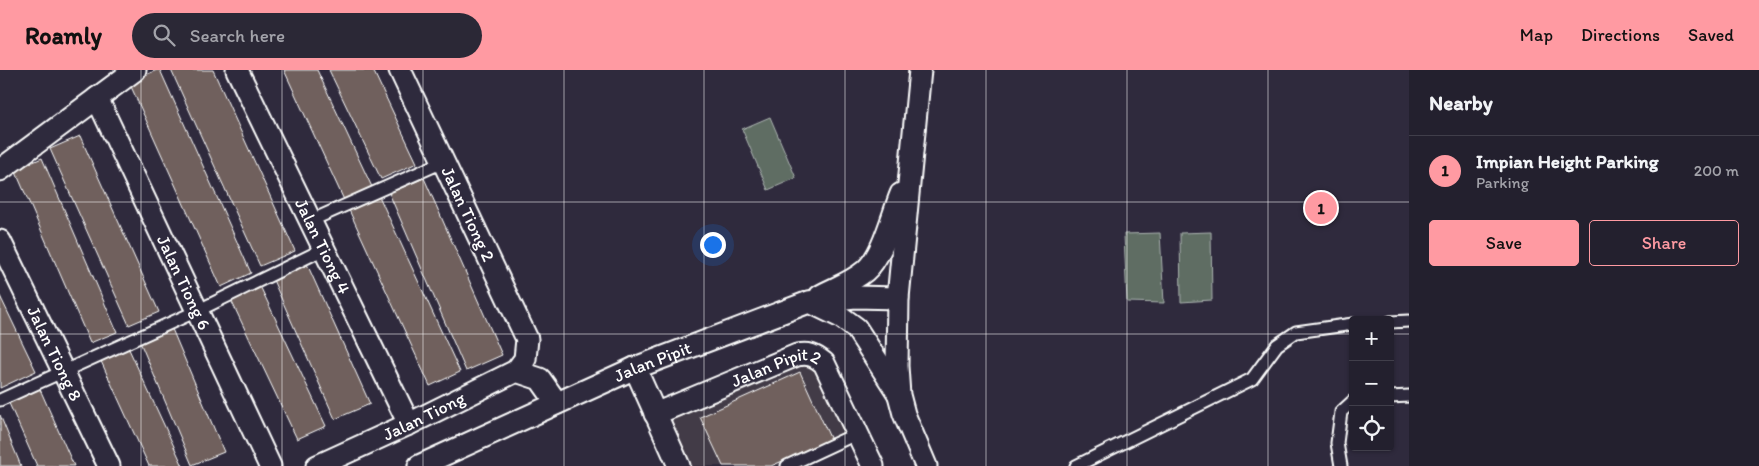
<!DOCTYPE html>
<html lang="en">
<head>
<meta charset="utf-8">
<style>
	body { margin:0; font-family:Itim,sans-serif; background:#2b2836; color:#f1f3f6 }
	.controls { position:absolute; right:15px; bottom:15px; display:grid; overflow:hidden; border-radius:5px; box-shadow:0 1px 4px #0004 }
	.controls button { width:45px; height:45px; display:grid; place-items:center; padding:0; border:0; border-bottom:1px solid #403e4a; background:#23202e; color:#f1f3f6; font:25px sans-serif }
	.you { position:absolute; left:712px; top:174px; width:18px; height:18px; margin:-12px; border:4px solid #fff; border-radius:50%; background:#1a73e8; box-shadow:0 0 0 8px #1a73e833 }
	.badge { display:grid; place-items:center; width:32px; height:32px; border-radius:50%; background:#ff9aa2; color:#111; font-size:16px; font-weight:700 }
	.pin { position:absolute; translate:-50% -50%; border:2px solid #fff; box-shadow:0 1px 5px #0006 }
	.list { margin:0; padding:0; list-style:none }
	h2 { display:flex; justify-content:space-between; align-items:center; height:65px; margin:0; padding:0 20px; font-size:21px }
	h2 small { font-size:16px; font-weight:400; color:#a3a3aa }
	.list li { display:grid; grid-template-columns:32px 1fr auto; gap:15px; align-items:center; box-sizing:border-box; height:70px; padding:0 20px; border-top:1px solid #403e4a }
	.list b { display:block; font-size:19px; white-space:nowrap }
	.list p { margin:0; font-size:16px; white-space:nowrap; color:#a3a3aa }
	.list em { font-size:16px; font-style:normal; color:#a3a3aa }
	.actions { display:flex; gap:10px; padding:15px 20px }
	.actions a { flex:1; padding:11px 0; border:1px solid #ff9aa2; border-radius:5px; text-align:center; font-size:18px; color:#ff9aa2 }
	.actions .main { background:#ff9aa2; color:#111 }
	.icon { flex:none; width:28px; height:28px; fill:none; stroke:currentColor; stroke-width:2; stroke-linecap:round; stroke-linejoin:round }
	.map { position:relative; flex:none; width:1409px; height:396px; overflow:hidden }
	header { display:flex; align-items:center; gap:30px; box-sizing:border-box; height:70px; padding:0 25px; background:#ff9aa2; color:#111 }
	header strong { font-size:24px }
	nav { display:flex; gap:28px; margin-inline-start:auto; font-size:18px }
	.search { width:350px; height:45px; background:#2b2836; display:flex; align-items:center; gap:12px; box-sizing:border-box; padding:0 18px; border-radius:28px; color:#a3a3aa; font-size:19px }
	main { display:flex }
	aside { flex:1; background:#23202e }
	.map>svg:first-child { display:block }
</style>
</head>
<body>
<header>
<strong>Roamly</strong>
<div class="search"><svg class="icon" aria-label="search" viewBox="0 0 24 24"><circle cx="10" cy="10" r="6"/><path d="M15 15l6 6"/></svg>Search here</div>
<nav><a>Map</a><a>Directions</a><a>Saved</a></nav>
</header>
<main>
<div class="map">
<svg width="1409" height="396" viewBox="0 0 1409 396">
	<rect width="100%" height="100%" fill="#2f2a3d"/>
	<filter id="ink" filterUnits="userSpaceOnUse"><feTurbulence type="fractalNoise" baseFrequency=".02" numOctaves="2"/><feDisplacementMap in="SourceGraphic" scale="10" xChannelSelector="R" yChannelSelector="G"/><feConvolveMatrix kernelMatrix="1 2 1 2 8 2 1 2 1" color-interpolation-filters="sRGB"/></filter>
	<g filter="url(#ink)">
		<!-- built -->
		<polygon fill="#423a47" points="800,292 817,297 849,363 777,396 687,396 667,348"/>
		<!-- grass -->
		<g fill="#5e6d64" stroke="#aeb6b2">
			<polygon points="770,47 796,108 768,120 742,59"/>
			<polygon points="1211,162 1212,230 1181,232 1180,163"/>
			<polygon points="1160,163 1164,233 1127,232 1124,164"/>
		</g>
		<!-- building -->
		<g fill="#6f615d" stroke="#fff">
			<polygon points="157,0 160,0 251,203 221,217 129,12"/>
			<polygon points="171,0 213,0 295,181 260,196"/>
			<polygon points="284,0 317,0 372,117 344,130"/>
			<polygon points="329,0 373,0 417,93 381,109"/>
			<polygon points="80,66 159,242 129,255 50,79"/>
			<polygon points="42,88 117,262 90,273 15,100"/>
			<polygon points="424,108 502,285 466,301 389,123"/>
			<polygon points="379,126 460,302 430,316 349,140"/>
			<polygon points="307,194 370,334 335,349 273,210"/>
			<polygon points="260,216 326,356 297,369 231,230"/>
			<polygon points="0,226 36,301 0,318"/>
			<polygon points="172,259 224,382 192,395 140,272"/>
			<polygon points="128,277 183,396 149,396 100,289"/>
			<polygon points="800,302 831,370 771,396 723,396 700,347"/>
			<polygon points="39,317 74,396 37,396 8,331"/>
			<polygon points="0,345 21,396 0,396"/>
		</g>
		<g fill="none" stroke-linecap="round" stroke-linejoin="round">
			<!-- service casing -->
			<g stroke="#fff" stroke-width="15">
				<g id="service">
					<polyline points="310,151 443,92"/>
					<polyline points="1390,252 1409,251"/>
					<polyline points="1390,327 1409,326"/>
					<polyline points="0,330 197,241 324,179"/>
					<polyline points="787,396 858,363"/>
					<polyline points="1076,396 1252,309 1277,275 1296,262 1353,254"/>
					<polyline points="1341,396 1337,373 1341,342 1353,331"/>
				</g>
			</g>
			<!-- minor casing -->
			<g stroke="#fff" stroke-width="25">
				<g id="minor">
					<path id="s1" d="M237 0 409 354"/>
					<polyline points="920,0 898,228 897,296 899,325 904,344 926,396"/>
					<path id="s2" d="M97 28 270 396"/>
					<polyline points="0,100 135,0"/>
					<path id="s3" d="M0 171 109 396"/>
					<path d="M820 226C835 218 852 212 865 201 883 186 892 146 901 124"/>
					<polyline points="810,232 841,247 856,258 898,323"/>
					<polyline points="635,298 679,396"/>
					<polyline points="516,301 540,309 557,333"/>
					<path id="s4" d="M655 344 797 285C809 283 814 285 824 293L873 396"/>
					<path id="s5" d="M317 396 409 354 516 301 525 289 527 269 400 0"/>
					<path id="s6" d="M419 396 635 298 809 232 855 227 898 228"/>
				</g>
			</g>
			<!-- service -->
			<use href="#service" stroke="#2f2a3d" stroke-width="11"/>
			<!-- minor -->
			<use href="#minor" stroke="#2f2a3d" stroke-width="21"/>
		</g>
	</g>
	<!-- grid -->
	<path fill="none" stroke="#fff" stroke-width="1" stroke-opacity="0.55" d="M141 0V396M282 0V396M423 0V396M564 0V396M704 0V396M845 0V396M986 0V396M1127 0V396M1268 0V396M0 132H1409M0 264H1353M1390 264H1409"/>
	<g text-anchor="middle" stroke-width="4.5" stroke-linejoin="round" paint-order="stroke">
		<!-- street labels -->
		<g font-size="18" fill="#fff" stroke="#2f2a3d">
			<text transform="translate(468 144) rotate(65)" y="6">Jalan Tiong 2</text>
			<text dy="6" stroke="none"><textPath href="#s1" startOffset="196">Jalan Tiong 4</textPath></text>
			<text dy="6" stroke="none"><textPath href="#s2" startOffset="204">Jalan Tiong 6</textPath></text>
			<text dy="6" stroke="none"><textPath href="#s3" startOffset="125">Jalan Tiong 8</textPath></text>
			<text dy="6" stroke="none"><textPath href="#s6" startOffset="256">Jalan Pipit</textPath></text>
			<text dy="6" stroke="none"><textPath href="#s4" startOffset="131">Jalan Pipit 2</textPath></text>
			<text dy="6" stroke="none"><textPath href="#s5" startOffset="118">Jalan Tiong</textPath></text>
		</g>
	</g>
</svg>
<div class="controls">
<button>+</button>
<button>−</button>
<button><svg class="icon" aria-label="locate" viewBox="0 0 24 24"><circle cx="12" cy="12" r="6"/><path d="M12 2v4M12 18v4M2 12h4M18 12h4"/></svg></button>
</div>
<div class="you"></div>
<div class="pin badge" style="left:1321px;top:138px">1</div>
</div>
<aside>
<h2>Nearby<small></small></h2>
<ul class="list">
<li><span class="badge">1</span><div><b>Impian Height Parking</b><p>Parking</p></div><em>200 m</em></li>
</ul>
<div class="actions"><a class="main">Save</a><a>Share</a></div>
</aside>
</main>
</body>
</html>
